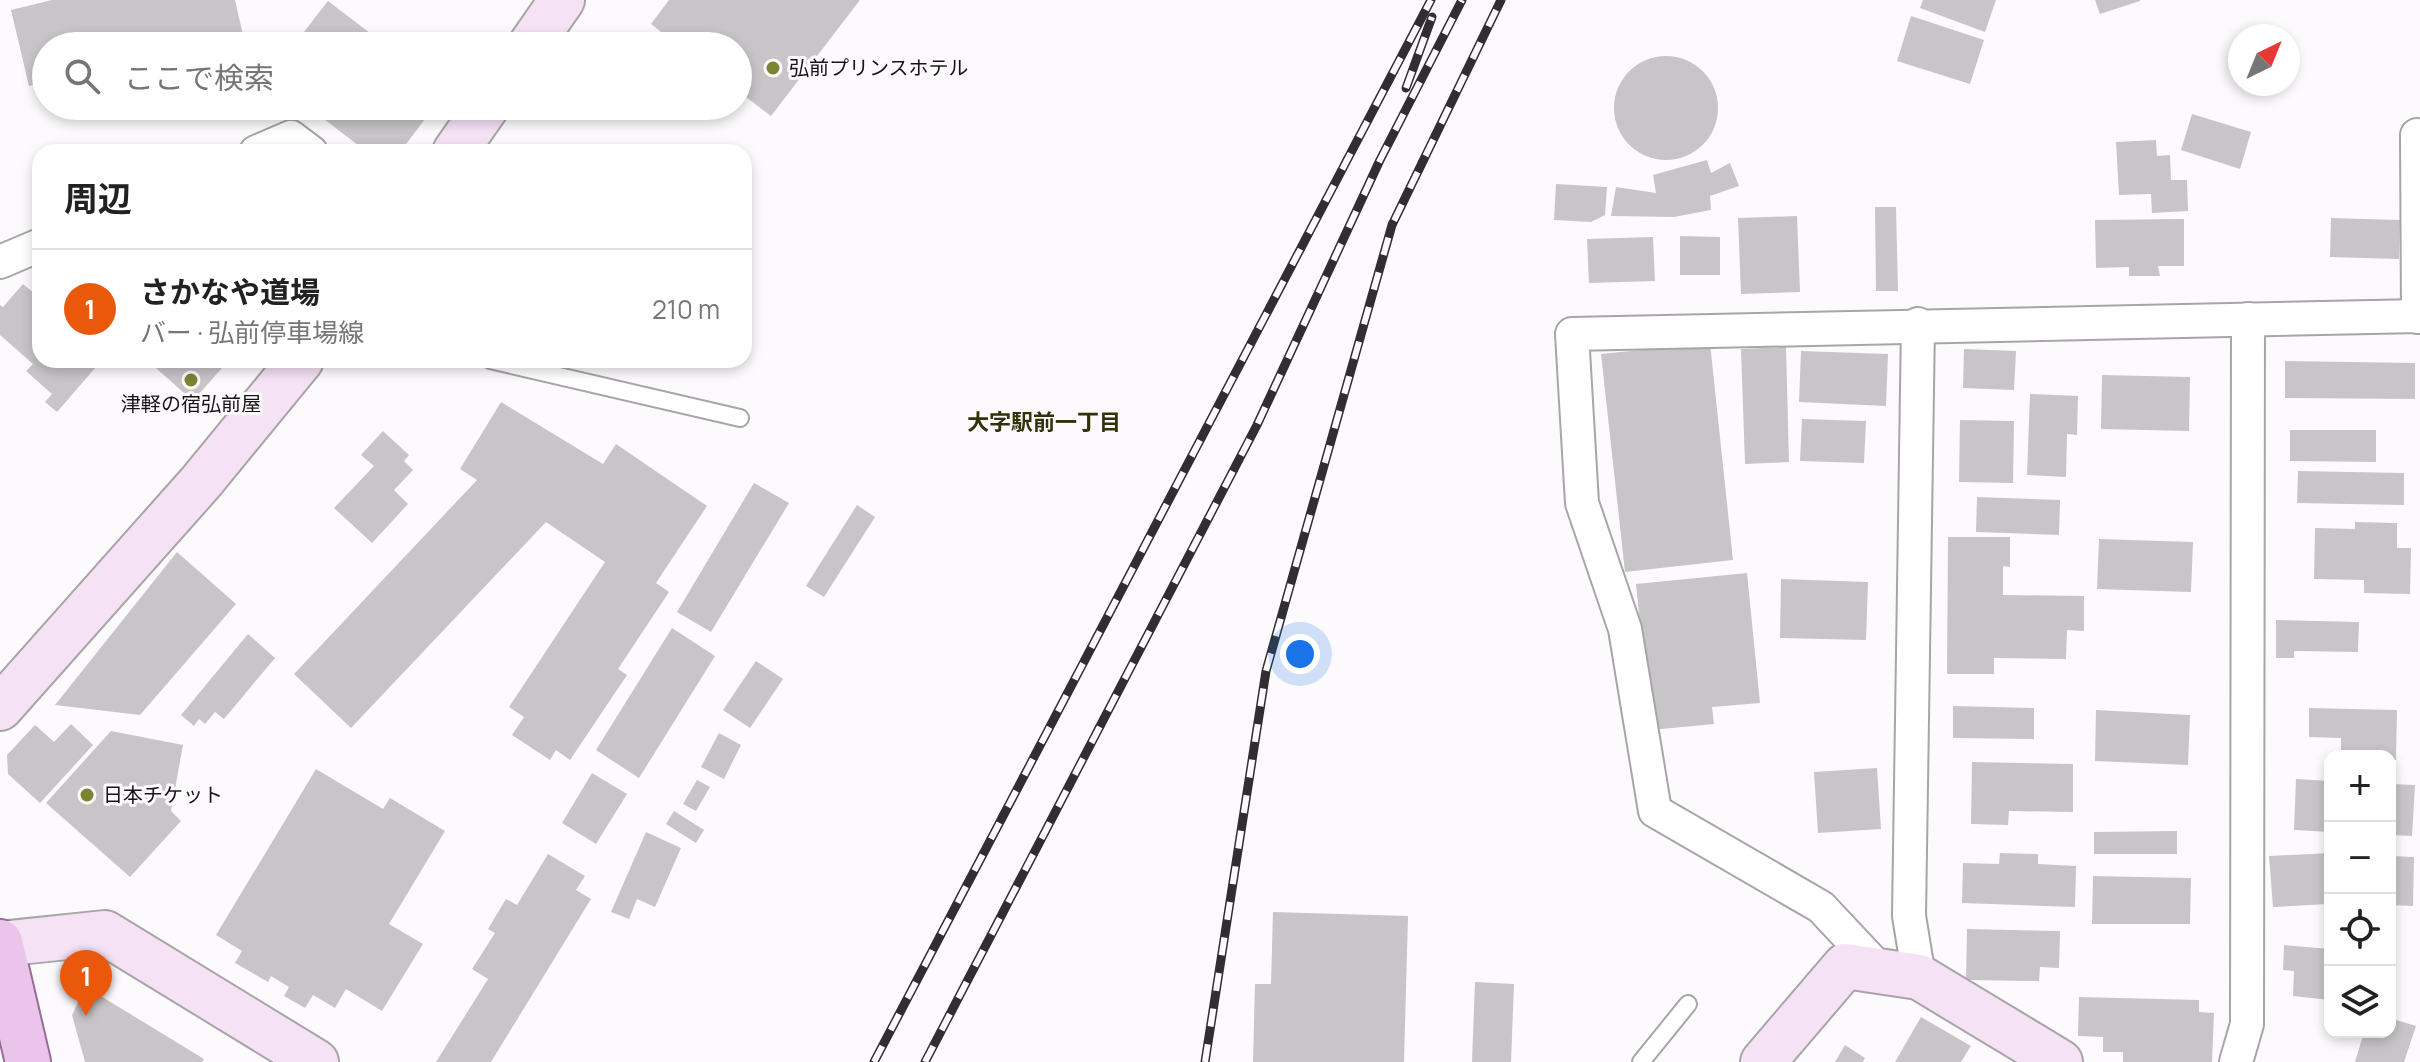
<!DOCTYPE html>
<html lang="ja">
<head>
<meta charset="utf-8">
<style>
	body { margin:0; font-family:Manrope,"Noto Sans JP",sans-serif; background:#f6f6f6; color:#222 }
	.controls { position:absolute; right:24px; bottom:24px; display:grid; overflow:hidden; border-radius:16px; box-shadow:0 4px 12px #0003 }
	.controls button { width:72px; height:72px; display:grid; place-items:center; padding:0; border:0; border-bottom:2px solid #e0e0e0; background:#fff; color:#222; font:40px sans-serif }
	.compass { position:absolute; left:2228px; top:24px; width:72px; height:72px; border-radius:50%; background:#fff; box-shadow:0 4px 12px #0003; rotate:43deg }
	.you { position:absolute; left:1300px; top:654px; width:28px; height:28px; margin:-20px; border:6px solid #fff; border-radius:50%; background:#1a73e8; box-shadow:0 0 0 12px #1a73e833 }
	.badge { display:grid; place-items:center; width:52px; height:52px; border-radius:50%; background:#ea580c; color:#fff; font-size:26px; font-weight:700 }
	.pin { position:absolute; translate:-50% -66px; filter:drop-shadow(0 2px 4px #0008) }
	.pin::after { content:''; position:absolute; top:42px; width:28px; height:24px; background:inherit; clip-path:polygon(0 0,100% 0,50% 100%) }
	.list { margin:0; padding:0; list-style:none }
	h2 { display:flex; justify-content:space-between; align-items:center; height:104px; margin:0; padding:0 32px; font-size:34px }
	h2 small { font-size:26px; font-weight:400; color:#767676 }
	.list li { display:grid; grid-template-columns:52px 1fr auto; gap:24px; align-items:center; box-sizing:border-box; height:120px; padding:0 32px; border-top:2px solid #e0e0e0 }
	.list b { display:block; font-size:30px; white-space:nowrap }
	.list p { margin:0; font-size:26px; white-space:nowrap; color:#767676 }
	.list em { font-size:26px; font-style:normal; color:#767676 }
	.icon { flex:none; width:44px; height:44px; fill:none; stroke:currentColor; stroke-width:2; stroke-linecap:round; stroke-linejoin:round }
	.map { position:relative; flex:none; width:2420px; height:1062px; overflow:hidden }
	.search { position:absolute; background:#fff; box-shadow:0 4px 12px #0003; left:32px; top:32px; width:720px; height:88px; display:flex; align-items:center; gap:20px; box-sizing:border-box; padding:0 28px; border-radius:44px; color:#767676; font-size:30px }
	.panel { position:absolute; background:#fff; box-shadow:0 4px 12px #0003; left:32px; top:144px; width:720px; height:224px; border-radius:24px }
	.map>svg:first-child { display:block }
</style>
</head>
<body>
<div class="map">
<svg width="2420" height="1062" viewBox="0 0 2420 1062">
	<rect width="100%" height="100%" fill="#fdfafd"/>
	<!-- building -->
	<g fill="#c8c5c8">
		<polygon points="52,0 235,0 243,35 197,46 46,46 46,82 29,86 11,10"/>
		<polygon points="669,0 860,0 771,116 738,91 738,46 679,46 651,24"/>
		<polygon points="1923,0 1996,0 1985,32 1920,8"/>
		<polygon points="2095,0 2140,0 2140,1 2100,14"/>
		<polygon points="328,1 387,46 293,46"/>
		<polygon points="1911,16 1984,40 1970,84 1897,61"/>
		<circle cx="1666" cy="108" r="52"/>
		<polygon points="307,106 435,106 400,152 367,152"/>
		<polygon points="2192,114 2251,132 2240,169 2181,150"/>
		<polygon points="2156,140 2157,156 2170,155 2171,180 2187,180 2188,211 2152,213 2151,194 2119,195 2116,142"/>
		<polygon points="1707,160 1711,173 1730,163 1739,186 1710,196 1711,210 1674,217 1611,216 1616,187 1656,193 1653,175"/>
		<polygon points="1556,184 1607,187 1605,215 1591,222 1554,220"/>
		<polygon points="1875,207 1896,207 1898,291 1876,291"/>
		<polygon points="1797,216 1800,292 1741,294 1738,218"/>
		<polygon points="2331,218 2400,220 2399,259 2330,257"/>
		<polygon points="2184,219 2184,266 2158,266 2160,276 2129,276 2129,267 2096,268 2095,220"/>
		<polygon points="1680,236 1720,237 1720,275 1680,275"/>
		<polygon points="1653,237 1655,281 1589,283 1587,239"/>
		<polygon points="23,284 40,298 40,360 102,360 57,412 45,402 52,394 26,371 33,364 0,335 0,305 3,307"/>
		<polygon points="1710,343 1733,560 1625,572 1601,354"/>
		<polygon points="1786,347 1789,462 1745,464 1741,349"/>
		<polygon points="1964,349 2016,351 2014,390 1963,388"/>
		<polygon points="1801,351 1888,354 1886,406 1799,402"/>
		<polygon points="147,360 229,360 193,401"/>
		<polygon points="2285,361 2415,363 2415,399 2285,398"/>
		<polygon points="2102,375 2190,377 2189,431 2101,429"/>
		<polygon points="2030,394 2078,396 2077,435 2067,434 2066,477 2027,475"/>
		<polygon points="501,402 603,464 616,444 707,506 656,583 669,592 618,669 627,675 570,760 556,750 550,760 512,735 524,717 509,707 605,562 546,522 351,728 294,674 477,480 460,469"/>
		<polygon points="1802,419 1866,421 1864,463 1800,461"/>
		<polygon points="1960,420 2014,421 2013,483 1959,482"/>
		<polygon points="2290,430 2376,430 2376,462 2290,461"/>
		<polygon points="383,431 409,455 404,461 413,470 394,490 408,504 372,543 334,508 374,466 361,455"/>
		<polygon points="2298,471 2404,473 2404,505 2297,503"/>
		<polygon points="754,483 789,503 711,632 677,612"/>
		<polygon points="1977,497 2060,500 2059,535 1976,532"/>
		<polygon points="857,505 875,517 824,597 806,586"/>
		<polygon points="2355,522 2397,523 2397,548 2411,548 2410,594 2364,593 2364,580 2314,579 2315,528 2355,529"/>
		<polygon points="1948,537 2010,537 2010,567 2003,566 2003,595 2084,596 2084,631 2067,630 2066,659 1994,658 1994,674 1947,674"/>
		<polygon points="2099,539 2193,542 2191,592 2097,589"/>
		<polygon points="177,552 236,604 140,715 55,705"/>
		<polygon points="1747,573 1760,703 1712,707 1714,724 1651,730 1636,584"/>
		<polygon points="1781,579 1868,582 1866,640 1780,638"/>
		<polygon points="2276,620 2359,622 2358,652 2294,651 2294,658 2276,658"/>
		<polygon points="672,628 715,656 639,778 596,750"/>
		<polygon points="248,634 275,658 224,719 215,712 205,724 199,719 194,726 181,715"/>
		<polygon points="756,661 783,679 750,728 723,710"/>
		<polygon points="1953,706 2034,708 2034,739 1953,738"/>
		<polygon points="2309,708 2397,710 2396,760 2390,760 2390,756 2341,756 2341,738 2309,737"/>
		<polygon points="2096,710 2190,715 2188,765 2095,761"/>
		<polygon points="71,724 93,745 40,803 8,774 7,755 35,725 54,742"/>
		<polygon points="111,731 183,745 171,811 181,821 130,877 46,803"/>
		<polygon points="719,733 741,745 724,779 701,767"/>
		<polygon points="1972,762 2073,764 2073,812 2009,811 2008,825 1971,824"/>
		<polygon points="1877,768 1881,829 1818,833 1814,772"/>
		<polygon points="316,769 383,809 390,798 445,831 389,924 423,944 382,1011 346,989 335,1008 313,995 305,1008 284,996 289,987 271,976 268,982 235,963 242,951 216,935"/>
		<polygon points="592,773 627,794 596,844 562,823"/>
		<polygon points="2296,779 2330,781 2330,832 2294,830"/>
		<polygon points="697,780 710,787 696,811 683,804"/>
		<polygon points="2390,784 2415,785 2412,836 2390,835"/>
		<polygon points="674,811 704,830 696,843 666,824"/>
		<polygon points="2177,831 2177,854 2094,854 2094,832"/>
		<polygon points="646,832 681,848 655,907 637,899 629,919 611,912"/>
		<polygon points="2000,853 2038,854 2038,864 2076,866 2075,907 1962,903 1963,863 1999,864"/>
		<polygon points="2330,853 2330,904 2273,907 2269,856"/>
		<polygon points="548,854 585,876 576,890 591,899 491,1062 436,1062 488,979 472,969 495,933 488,929 506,899 517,905"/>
		<polygon points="2390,856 2414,857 2413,906 2390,905"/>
		<polygon points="2093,876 2191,878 2190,924 2092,924"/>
		<polygon points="1273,912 1408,916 1404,1062 1253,1062 1255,984 1271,984"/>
		<polygon points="1967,929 2060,931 2059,968 2040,967 2039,981 1966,980"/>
		<polygon points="2284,945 2330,949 2330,1000 2293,996 2294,971 2283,970"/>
		<polygon points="1475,982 1514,984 1511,1062 1472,1062"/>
		<polygon points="86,987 204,1059 202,1062 85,1062 72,1015"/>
		<polygon points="2079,997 2199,1000 2199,1012 2214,1013 2212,1062 2123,1062 2123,1052 2103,1052 2103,1037 2078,1036"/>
		<polygon points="1921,1017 1971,1046 1961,1062 1895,1062"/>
		<polygon points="2390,1018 2416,1026 2404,1062 2355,1062 2364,1032 2390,1032"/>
		<polygon points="1845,1045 1865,1058 1863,1062 1835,1062"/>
	</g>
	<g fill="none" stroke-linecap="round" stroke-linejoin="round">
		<!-- lane casing -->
		<g stroke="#a8a5a8" stroke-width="20">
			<g id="lane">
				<polyline points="490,360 740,418"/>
				<polyline points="1641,1062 1688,1004"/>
			</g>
		</g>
		<!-- street casing -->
		<g stroke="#a8a5a8" stroke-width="36">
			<g id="street">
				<polyline points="2417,135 2418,317"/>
				<polyline points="256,152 291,137 311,152"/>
				<polyline points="0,262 40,245"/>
				<polyline points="1918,324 1909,916 1919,977"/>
				<polyline points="1882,972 1821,907 1655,811 1625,629 1582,503 1572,334 2420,316"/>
				<polyline points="2236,1062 2247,1024 2248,319"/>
			</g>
		</g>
		<!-- secondary casing -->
		<g stroke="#a8a5a8" stroke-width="48">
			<g id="secondary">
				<polyline points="530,46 562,0"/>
				<polyline points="455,152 487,106"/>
				<polyline points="0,708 201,482 301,360"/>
				<polyline points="0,944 105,933 316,1062"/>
				<polyline points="1763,1062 1845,966 1919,977 2060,1062"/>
			</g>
		</g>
		<!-- primary casing -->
		<g stroke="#986d98" stroke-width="48">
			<polyline id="primary" points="0,942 28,1062"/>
		</g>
		<!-- lane -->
		<use href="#lane" stroke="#fff" stroke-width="16"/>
		<!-- street -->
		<use href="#street" stroke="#fff" stroke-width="32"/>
		<!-- secondary -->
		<use href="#secondary" stroke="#f5e2f5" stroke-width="44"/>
		<!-- primary -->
		<use href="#primary" stroke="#ebc4ec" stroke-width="44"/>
		<!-- rail casing -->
		<g stroke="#302e30" stroke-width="9">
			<g id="rail">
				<polyline points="1406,88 1432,17"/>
				<polyline points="874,1062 1431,0"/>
				<polyline points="925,1062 1257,425 1380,160 1462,0"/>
				<polyline points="1205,1062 1266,671 1392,225 1501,0"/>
			</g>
		</g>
		<!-- rail -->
		<use href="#rail" stroke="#fdfafd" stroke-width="6" stroke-dasharray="18" stroke-linecap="butt"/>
	</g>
	<!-- markers -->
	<g fill="#7a8532" stroke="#fdfafd" stroke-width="3">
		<circle cx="773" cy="68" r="8"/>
		<circle cx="191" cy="380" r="8"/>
		<circle cx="87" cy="795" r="8"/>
	</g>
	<g text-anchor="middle" stroke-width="6" stroke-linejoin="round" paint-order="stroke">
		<!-- poi labels -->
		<g font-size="20" fill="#151415" stroke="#fdfafd" text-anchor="start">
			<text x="789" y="75">弘前プリンスホテル</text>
			<text x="191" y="411" text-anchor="middle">津軽の宿弘前屋</text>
			<text x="103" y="802">日本チケット</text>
		</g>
		<!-- neighbourhood labels -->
		<g font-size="22" font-weight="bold" fill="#2e330a" stroke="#fdfafd">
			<text x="1044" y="430">大字駅前一丁目</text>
		</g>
	</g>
</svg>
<div class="controls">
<button>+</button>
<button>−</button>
<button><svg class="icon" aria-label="locate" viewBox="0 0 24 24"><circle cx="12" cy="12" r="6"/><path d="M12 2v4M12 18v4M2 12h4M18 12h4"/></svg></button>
<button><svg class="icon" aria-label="layers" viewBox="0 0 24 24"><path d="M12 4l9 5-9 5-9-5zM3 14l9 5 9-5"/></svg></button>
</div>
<svg class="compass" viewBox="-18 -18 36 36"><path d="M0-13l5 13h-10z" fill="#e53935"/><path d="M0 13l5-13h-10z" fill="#767676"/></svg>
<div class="you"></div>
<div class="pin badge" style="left:86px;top:1016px">1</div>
<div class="search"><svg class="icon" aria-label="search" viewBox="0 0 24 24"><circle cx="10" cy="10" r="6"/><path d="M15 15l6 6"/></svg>ここで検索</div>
<section class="panel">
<h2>周辺<small></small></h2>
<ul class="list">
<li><span class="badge">1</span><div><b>さかなや道場</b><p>バー · 弘前停車場線</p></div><em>210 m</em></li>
</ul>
</section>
</div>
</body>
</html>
